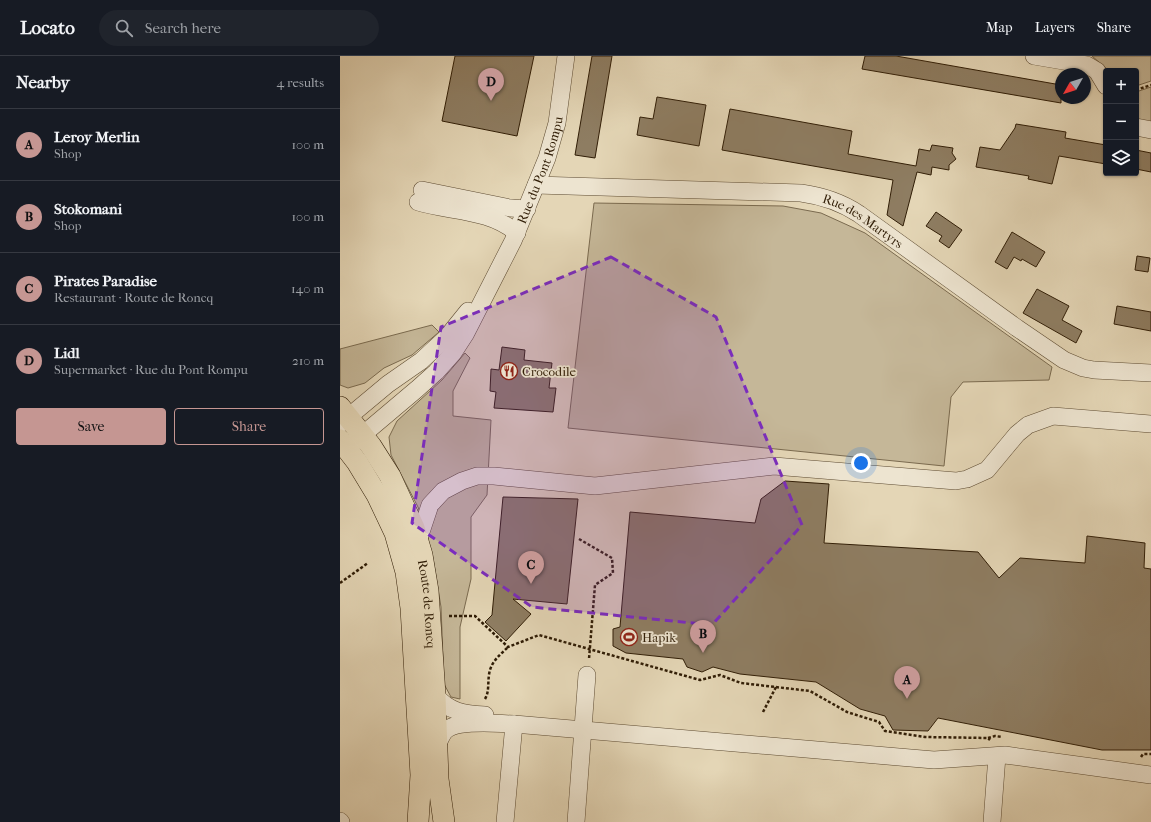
<!DOCTYPE html>
<html lang="en">
<head>
<meta charset="utf-8">
<style>
	body { margin:0; font-family:"IM FELL French Canon",serif; background:#20242c; color:#f1f3f6 }
	.controls { position:absolute; right:12px; top:12px; display:grid; overflow:hidden; border-radius:4px; box-shadow:0 1px 3px #0004 }
	.controls button { width:36px; height:36px; display:grid; place-items:center; padding:0; border:0; border-bottom:1px solid #363941; background:#171b24; color:#f1f3f6; font:20px sans-serif }
	.compass { position:absolute; left:715px; top:12px; width:36px; height:36px; border-radius:50%; background:#171b24; box-shadow:0 1px 3px #0004; rotate:231deg }
	.you { position:absolute; left:521px; top:407px; width:14px; height:14px; margin:-10px; border:3px solid #fff; border-radius:50%; background:#1a73e8; box-shadow:0 0 0 6px #1a73e833 }
	.badge { display:grid; place-items:center; width:26px; height:26px; border-radius:50%; background:#c59692; color:#111; font-size:13px; font-weight:700 }
	.pin { position:absolute; translate:-50% -33px; filter:drop-shadow(0 1px 2px #0008) }
	.pin::after { content:''; position:absolute; top:21px; width:14px; height:12px; background:inherit; clip-path:polygon(0 0,100% 0,50% 100%) }
	.list { margin:0; padding:0; list-style:none }
	h2 { display:flex; justify-content:space-between; align-items:center; height:52px; margin:0; padding:0 16px; font-size:17px }
	h2 small { font-size:13px; font-weight:400; color:#9ea1a6 }
	.list li { display:grid; grid-template-columns:26px 1fr auto; gap:12px; align-items:center; box-sizing:border-box; height:72px; padding:0 16px; border-top:1px solid #363941 }
	.list b { display:block; font-size:15px; white-space:nowrap }
	.list p { margin:0; font-size:13px; white-space:nowrap; color:#9ea1a6 }
	.list em { font-size:13px; font-style:normal; color:#9ea1a6 }
	.actions { display:flex; gap:8px; padding:12px 16px }
	.actions a { flex:1; padding:9px 0; border:1px solid #c59692; border-radius:4px; text-align:center; font-size:14px; color:#c59692 }
	.actions .main { background:#c59692; color:#111 }
	.icon { flex:none; width:22px; height:22px; fill:none; stroke:currentColor; stroke-width:2; stroke-linecap:round; stroke-linejoin:round }
	.map { position:relative; flex:none; width:811px; height:766px; overflow:hidden }
	header { display:flex; align-items:center; gap:24px; box-sizing:border-box; height:56px; padding:0 20px; background:#171b24; border-bottom:1px solid #363941 }
	header strong { font-size:19px }
	nav { display:flex; gap:22px; margin-inline-start:auto; font-size:14px }
	.search { width:280px; height:36px; background:#20242c; display:flex; align-items:center; gap:10px; box-sizing:border-box; padding:0 14px; border-radius:22px; color:#9ea1a6; font-size:15px }
	main { display:flex }
	aside { flex:1; background:#171b24 }
	.map>svg:first-child { display:block }
</style>
</head>
<body>
<header>
<strong>Locato</strong>
<div class="search"><svg class="icon" aria-label="search" viewBox="0 0 24 24"><circle cx="10" cy="10" r="6"/><path d="M15 15l6 6"/></svg>Search here</div>
<nav><a>Map</a><a>Layers</a><a>Share</a></nav>
</header>
<main>
<aside>
<h2>Nearby<small>4 results</small></h2>
<ul class="list">
<li><span class="badge">A</span><div><b>Leroy Merlin</b><p>Shop</p></div><em>100 m</em></li>
<li><span class="badge">B</span><div><b>Stokomani</b><p>Shop</p></div><em>100 m</em></li>
<li><span class="badge">C</span><div><b>Pirates Paradise</b><p>Restaurant · Route de Roncq</p></div><em>140 m</em></li>
<li><span class="badge">D</span><div><b>Lidl</b><p>Supermarket · Rue du Pont Rompu</p></div><em>210 m</em></li>
</ul>
<div class="actions"><a class="main">Save</a><a>Share</a></div>
</aside>
<div class="map">
<svg width="811" height="766" viewBox="0 0 811 766">
	<rect width="100%" height="100%" fill="#e4d6b6"/>
	<filter id="stains"><feTurbulence type="fractalNoise" baseFrequency=".005" numOctaves="4"/><feColorMatrix values="0 0 0 0 .2 0 0 0 0 .09 0 0 0 0 .02 0 0 0 .5 -.17"/></filter>
	<radialGradient id="worn" r=".72"><stop offset=".6" stop-color="#630" stop-opacity="0"/><stop offset="1" stop-color="#630" stop-opacity=".3"/></radialGradient>
	<!-- green -->
	<g fill="#c5b798" stroke="#7a6a4f">
		<polygon points="752,0 811,0 811,25 796,30 796,15 769,15"/>
		<polygon points="811,31 811,67 796,63 796,36"/>
		<polygon points="254,147 443,150 481,157 525,177 712,311 709,324 623,326 611,341 604,410 228,372"/>
		<polygon points="92,269 99,276 72,299 44,312 25,327 8,332 0,329 0,293"/>
		<polygon points="125,297 130,302 113,335 113,360 151,364 147,439 131,461 131,523 120,571 120,643 111,641 104,628 101,551 92,497 78,451 51,399 49,381 57,365 102,324"/>
	</g>
	<!-- building -->
	<g fill="#8e7d62" stroke="#301d06">
		<polygon points="115,0 194,0 177,80 102,65"/>
		<polygon points="252,0 272,0 255,102 235,99"/>
		<polygon points="525,0 556,0 721,29 721,47 522,13"/>
		<polygon points="317,41 366,49 359,90 297,79 300,61 313,63"/>
		<polygon points="390,53 512,75 508,98 576,110 579,93 590,95 592,89 613,92 612,97 616,103 609,109 609,114 592,111 591,119 577,116 563,170 547,159 553,124 382,94"/>
		<polygon points="676,68 726,76 725,82 766,89 766,108 719,100 712,128 688,123 689,120 636,111 640,91 660,94 675,72"/>
		<polygon points="796,94 811,97 811,116 796,113"/>
		<polygon points="596,156 622,174 609,192 599,185 602,180 586,170"/>
		<polygon points="672,176 705,196 696,211 682,203 681,205 674,201 667,213 655,206"/>
		<polygon points="797,200 810,202 808,216 795,214"/>
		<polygon points="697,233 729,250 722,264 742,275 736,287 683,257"/>
		<polygon points="777,250 811,256 811,275 774,268"/>
		<polygon points="162,291 185,294 184,304 212,307 209,332 216,332 213,356 154,352 156,336 150,335 151,313 159,314"/>
		<polygon points="445,425 489,428 484,487 638,496 659,522 680,502 745,507 747,480 805,487 804,512 811,513 811,694 762,694 598,662 588,675 553,674 545,660 520,653 476,626 400,618 373,611 362,616 347,611 343,603 286,597 273,590 273,573 280,571 290,456 415,467 421,443"/>
		<polygon points="163,441 238,443 227,548 173,543 191,558 166,585 145,566 152,559"/>
	</g>
	<g fill="none" stroke-linecap="round" stroke-linejoin="round">
		<!-- minor casing -->
		<g stroke="#5d4b32" stroke-width="18">
			<g id="minor">
				<polyline points="694,0 747,9 757,15 766,30"/>
				<polyline points="796,71 811,74"/>
				<path id="s1" d="M196 129 461 137C483 140 501 146 519 158L677 272 724 304 743 312 754 314 811 317"/>
				<polyline points="82,134 170,152 187,153"/>
				<path d="M78 146C111 156 149 153 177 177"/>
				<polyline points="0,368 48,328 81,305 107,281 128,255"/>
				<path id="s2" d="M13 387 77 333 96 316 113 297 126 277 173 185 207 102 217 67 226 0"/>
				<polyline points="78,485 90,449 103,435 122,425 137,420 154,420 255,430 434,410 616,425 627,423 647,414 677,378 688,369 713,360 811,368"/>
				<path d="M95 639C109 656 124 658 145 659"/>
				<path d="M97 689C100 684 102 678 105 675 117 663 158 668 174 668L594 704 665 699 811 719"/>
				<polyline points="0,765 1,766"/>
				<polyline points="165,766 174,668"/>
				<polyline points="236,766 247,619"/>
				<polyline points="652,766 657,700"/>
			</g>
		</g>
		<!-- major casing -->
		<g stroke="#301d06" stroke-width="22">
			<g id="major">
				<path id="s3" d="M0 351 31 390 50 420 74 472 82 499 88 535 95 639 98 723 104 766"/>
				<polyline points="0,384 17,406 37,439 55,477 66,516 71,552 81,719 78,766"/>
			</g>
		</g>
		<!-- path -->
		<g stroke="#301d06" stroke-width="2.5" stroke-dasharray="3 2" stroke-linecap="butt">
			<polyline points="796,34 811,29"/>
			<polyline points="239,483 272,502 273,517 255,529 249,603"/>
			<polyline points="0,527 28,507"/>
			<polyline points="109,560 135,560 168,591 199,579 360,624 380,619 401,627 470,635 507,656 539,666 545,675 585,681 648,682 650,684"/>
			<path d="M145 643C150 635 147 624 150 614 153 604 161 598 168 591"/>
			<polyline points="423,656 436,631"/>
			<polyline points="648,682 655,680 662,681"/>
			<polyline points="801,701 803,698 811,698"/>
		</g>
		<!-- minor -->
		<use href="#minor" stroke="#ede4d0" stroke-width="17"/>
		<!-- major -->
		<use href="#major" stroke="#e4d6b6" stroke-width="21"/>
	</g>
	<!-- marked area -->
	<path fill="#7b2cbf" fill-opacity="0.2" stroke="#7b2cbf" stroke-width="3" stroke-dasharray="8 5" stroke-linejoin="round" d="M271 201 376 261 462 469 372 569 192 551 72 467 101 271Z"/>
	<!-- icons -->
	<defs>
		<g id="restaurant-ring" transform="scale(0.9)"><circle r="9.5" fill="#ede4d0" stroke="#8f2418" stroke-width="1.5"/><path d="M-5-6h1v4h1v-4h1v4h1v-4h1v5L-1.5 .5V6h-2V.5L-5-1ZM5-6V6H3V1.5H1.5Q1.5-4 5-6Z" fill="#8f2418"/></g>
		<g id="stadium-ring" transform="scale(0.9)"><circle r="9.5" fill="#ede4d0" stroke="#8f2418" stroke-width="1.5"/><path d="M0-5a6.5 5 0 1 0 0 10a6.5 5 0 1 0 0-10ZM-3.5-1.8h7v3.6h-7Z" fill="#8f2418"/></g>
	</defs>
	<g fill-rule="evenodd">
		<use href="#restaurant-ring" x="169" y="315"/>
		<use href="#stadium-ring" x="289" y="581"/>
	</g>
	<g text-anchor="middle" stroke-width="3.5" stroke-linejoin="round" paint-order="stroke">
		<!-- street labels -->
		<g font-size="13" fill="#301d06" stroke="#ede4d0">
			<text dy="5" stroke="none"><textPath href="#s2" startOffset="338">Rue du Pont Rompu</textPath></text>
			<text dy="5" stroke="none"><textPath href="#s1" startOffset="334">Rue des Martyrs</textPath></text>
			<text dy="5" stroke="none"><textPath href="#s3" startOffset="220">Route de Roncq</textPath></text>
		</g>
		<!-- poi labels -->
		<g font-size="13" fill="#301d06" stroke="#ede4d0" text-anchor="start">
			<text x="182" y="320">Crocodile</text>
			<text x="302" y="586">Hapik</text>
		</g>
	</g>
	<rect width="100%" height="100%" filter="url(#stains)"/>
	<rect width="100%" height="100%" fill="url(#worn)"/>
</svg>
<div class="controls">
<button>+</button>
<button>−</button>
<button><svg class="icon" aria-label="layers" viewBox="0 0 24 24"><path d="M12 4l9 5-9 5-9-5zM3 14l9 5 9-5"/></svg></button>
</div>
<svg class="compass" viewBox="-18 -18 36 36"><path d="M0-13l5 13h-10z" fill="#e53935"/><path d="M0 13l5-13h-10z" fill="#9ea1a6"/></svg>
<div class="you"></div>
<div class="pin badge" style="left:567px;top:643px">A</div>
<div class="pin badge" style="left:363px;top:597px">B</div>
<div class="pin badge" style="left:191px;top:528px">C</div>
<div class="pin badge" style="left:151px;top:45px">D</div>
</div>
</main>
</body>
</html>
